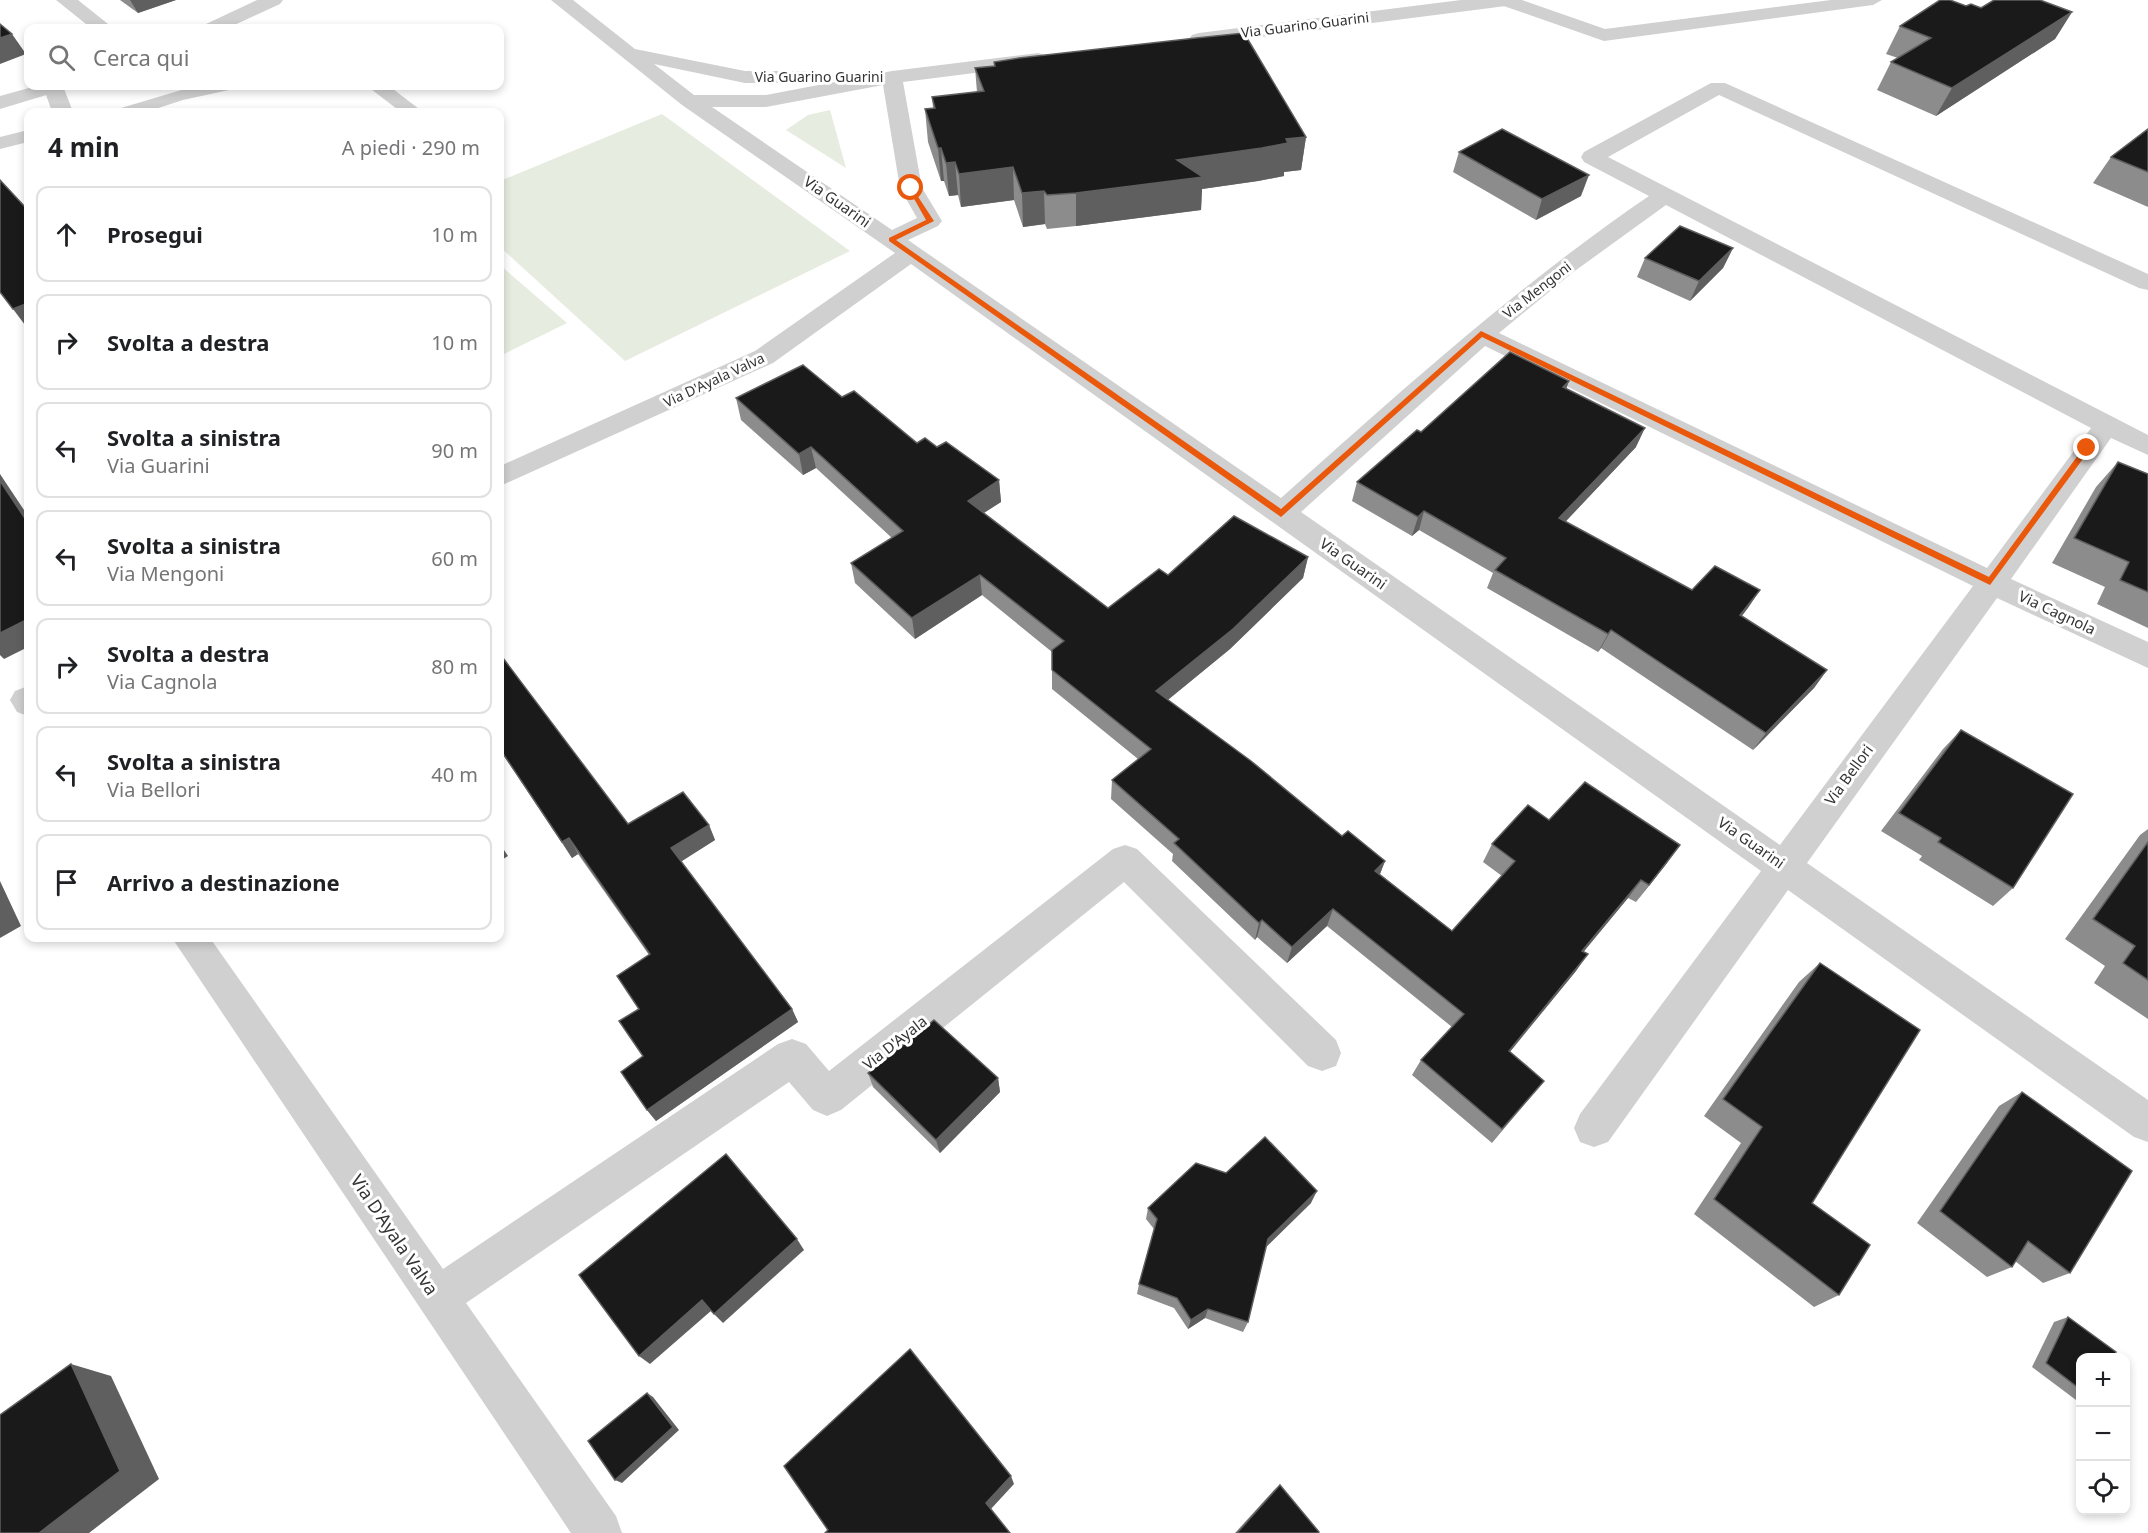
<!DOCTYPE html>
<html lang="it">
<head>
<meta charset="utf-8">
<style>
	body { margin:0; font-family:"Noto Sans",sans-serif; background:#f2f2f2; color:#202124 }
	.controls { position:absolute; right:18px; bottom:18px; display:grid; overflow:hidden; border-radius:12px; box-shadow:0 3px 9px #0003 }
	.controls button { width:54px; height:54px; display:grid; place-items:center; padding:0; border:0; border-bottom:2px solid #e0e0e0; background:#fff; color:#202124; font:30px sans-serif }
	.stop { position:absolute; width:18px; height:18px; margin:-14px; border:4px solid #ea580c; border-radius:50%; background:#fff }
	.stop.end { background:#ea580c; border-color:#fff; box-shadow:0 2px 6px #0008 }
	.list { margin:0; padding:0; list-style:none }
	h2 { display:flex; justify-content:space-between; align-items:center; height:78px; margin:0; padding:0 24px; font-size:26px }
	h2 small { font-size:20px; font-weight:400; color:#757577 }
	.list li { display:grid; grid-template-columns:39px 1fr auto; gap:18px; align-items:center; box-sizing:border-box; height:96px; margin:0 12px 12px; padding:0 12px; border:2px solid #e0e0e0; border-radius:12px }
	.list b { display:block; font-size:22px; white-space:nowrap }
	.list p { margin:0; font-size:20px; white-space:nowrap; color:#757577 }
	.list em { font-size:20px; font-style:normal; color:#757577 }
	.icon { flex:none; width:33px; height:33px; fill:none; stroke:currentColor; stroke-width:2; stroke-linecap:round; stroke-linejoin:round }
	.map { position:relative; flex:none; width:2148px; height:1533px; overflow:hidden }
	.search { position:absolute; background:#fff; box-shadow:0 3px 9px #0003; left:24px; top:24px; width:480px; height:66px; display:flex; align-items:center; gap:15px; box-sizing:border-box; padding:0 21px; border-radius:12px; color:#757577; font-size:22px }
	.panel { position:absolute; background:#fff; box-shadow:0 3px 9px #0003; left:24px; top:108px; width:480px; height:834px; border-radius:12px }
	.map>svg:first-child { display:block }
</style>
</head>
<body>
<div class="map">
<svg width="2148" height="1533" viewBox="0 0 2148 1533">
	<rect width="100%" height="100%" fill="#fff"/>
	<!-- green -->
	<g fill="#e6ecdf">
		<polygon points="830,110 846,168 786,130 808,115"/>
		<polygon points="662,114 850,251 625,361 500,247 500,181"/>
		<polygon points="500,265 567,323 500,356"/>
	</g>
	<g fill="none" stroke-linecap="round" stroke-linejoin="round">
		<!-- service -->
		<g fill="#d0d0d0" fill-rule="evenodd">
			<polygon points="1495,0 1522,0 1605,29 1831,0 1882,0 1873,5 1604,41 1498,4"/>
			<polygon points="43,86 63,86 73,112 52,112"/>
			<polygon points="195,86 232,86 229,90 183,100 146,112 118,112 121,108"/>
			<polygon points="367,86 389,86 423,112 401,112"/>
			<polygon points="28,130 28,142 0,149 0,137"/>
		</g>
		<!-- minor -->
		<g fill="#d0d0d0" fill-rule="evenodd">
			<polygon points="56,0 78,0 113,28 91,28"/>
			<path d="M551 0H573L635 49 745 71H809L816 73 819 77 816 81 809 83H745L654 64 694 95H766L892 71 1038 53 1045 55 1048 59 1045 63 1038 65 903 82 922 188 942 221 938 226 908 240 1281 498C1400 392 1517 286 1649 196L1584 162 1581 157 1584 152 1711 83H1725L2148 274V290L2139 288 1719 95 1608 157 2148 435V455L2111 438 2011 579 2148 642V668L1997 598 1807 863 2148 1100V1142L2134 1137 1788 890 1608 1142 1594 1147 1580 1142 1574 1128 1580 1114 1761 871 911 264 773 363 500 486V466L755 351 895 253 682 105ZM883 85 900 188 917 218 892 230 712 107H766ZM1666 205 2091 428 1987 568 1499 333 1572 273ZM1485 346 1973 586 1780 845 1301 512Z"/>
			<polygon points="1461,0 1516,0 1506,6 1199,45 1192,43 1189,39 1192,35 1199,33"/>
			<polygon points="28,686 28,716 17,712 10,700 15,691"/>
			<polygon points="1125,845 1137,849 1336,1040 1341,1053 1336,1066 1322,1071 1308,1066 1124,882 841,1110 827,1116 813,1110 789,1082 466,1303 616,1516 622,1533 571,1533 172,938 210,938 443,1269 778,1044 792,1039 806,1044 829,1071 1113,849"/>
		</g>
		<!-- tertiary -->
		<g fill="#d0d0d0" fill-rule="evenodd">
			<polygon points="257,0 283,0 280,4 228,28 203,28 206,24"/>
			<polygon points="36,86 66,86 63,90 0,109 0,96"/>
		</g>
	</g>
	<!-- wall -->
	<g fill="#8c8c8c">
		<polygon points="120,0 176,0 138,13"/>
		<polygon points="1966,6 2072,12 2055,39 1936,116 1877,90 1891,62 1898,58 1886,54 1900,26"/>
		<polygon points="994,62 1306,137 1301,170 1284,172 1284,176 1258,181 1202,189 1201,210 1076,226 1047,229 1045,224 1023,227 1014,200 961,207 958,195 949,196 944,181 941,181 928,142 925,109 933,108 932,97 977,92 975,68 994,66"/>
		<polygon points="2148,129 2148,207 2093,183 2111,157"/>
		<polygon points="1459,152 1581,196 1536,220 1453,172"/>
		<polygon points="1733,248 1723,268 1690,301 1637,277 1645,258"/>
		<polygon points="1569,381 1566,389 1636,447 1565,522 1692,590 1760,590 1742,616 1827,670 1814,688 1753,750 1601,648 1598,652 1487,588 1493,573 1419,530 1412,536 1352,501 1357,482 1421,432"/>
		<polygon points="842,397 917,443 937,447 999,480 1001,502 983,513 1108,608 1168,575 1308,557 1303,578 1230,649 1168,700 1342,836 1385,861 1380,874 1452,931 1502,876 1483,862 1492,844 1549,820 1667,863 1636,902 1628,898 1584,951 1576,971 1510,1052 1544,1081 1492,1143 1412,1075 1421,1060 1452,1027 1327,926 1287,963 1257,937 1255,940 1172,861 1173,854 1111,799 1112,780 1138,759 1052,689 1052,652 982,595 915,639 855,583 851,563 892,538 816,468 803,475 741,420 736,398"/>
		<polygon points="2118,462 2148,474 2148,628 2097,604 2105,587 2052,563 2096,487"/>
		<polygon points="500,654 628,824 709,825 715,840 681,861 792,1009 798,1022 656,1121 647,1110 639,1009 649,955 578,854 572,858 500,750"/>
		<polygon points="1961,730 2013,888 1993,906 1919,860 1922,856 1881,831 1943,749"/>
		<polygon points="2148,829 2148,1019 2094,983 2105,966 2065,939 2140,835"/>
		<polygon points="1820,963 1812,1203 1839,1295 1814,1307 1694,1214 1741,1143 1704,1116 1799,982"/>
		<polygon points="868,1073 998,1078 1000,1092 940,1153 873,1087"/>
		<polygon points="2022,1092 2070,1273 2043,1283 2015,1261 2012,1267 1987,1277 1917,1223 1999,1106"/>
		<polygon points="1226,1173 1311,1203 1266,1247 1248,1322 1243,1332 1205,1318 1188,1329 1174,1308 1137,1294 1139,1284 1154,1229 1146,1219 1148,1208"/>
		<polygon points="2068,1317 2080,1358 2080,1403 2032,1367 2054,1322"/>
		<polygon points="1280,1485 1318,1533 1235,1533 1274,1490"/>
	</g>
	<!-- shaded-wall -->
	<g fill="#5f5f5f">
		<polygon points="130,0 176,0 138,13"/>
		<polygon points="2072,12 2055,39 1936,116 1952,88"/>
		<polygon points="12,34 26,54 0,64 0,38"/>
		<polygon points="1306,137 1301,170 1284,172 1284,176 1258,181 1202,189 1201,210 1076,226 1076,193 1177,160 1286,139"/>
		<polygon points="938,148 941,148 944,181 941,181"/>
		<polygon points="955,162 958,195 949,196 946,163"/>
		<polygon points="1013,167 1014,200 961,207 959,174"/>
		<polygon points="1589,175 1581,196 1536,220 1542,199"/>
		<polygon points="1044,191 1045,224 1023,227 1022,193"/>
		<polygon points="1733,248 1723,268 1690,301 1699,281"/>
		<polygon points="28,303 28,329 13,309"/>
		<polygon points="1569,381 1562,400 1563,387"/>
		<polygon points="1645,428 1636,447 1551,537 1559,518"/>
		<polygon points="811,447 816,468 803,475 799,454"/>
		<polygon points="0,474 28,516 28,523 0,481"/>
		<polygon points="999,480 1001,502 970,522 968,501"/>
		<polygon points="1424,511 1419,530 1412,536 1418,517"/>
		<polygon points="1308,557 1303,578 1230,649 1154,711 1156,691"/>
		<polygon points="980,575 982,595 915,639 912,618"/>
		<polygon points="1760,590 1748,608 1728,633 1740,615"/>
		<polygon points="28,619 28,647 4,659 0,655 0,633"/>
		<polygon points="1611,630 1601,648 1598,652 1608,634"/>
		<polygon points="1827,670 1814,688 1753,750 1766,733"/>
		<polygon points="709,825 715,840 679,863 671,848"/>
		<polygon points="569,838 578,854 572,858 562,842"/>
		<polygon points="500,844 508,856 500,861"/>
		<polygon points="1680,845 1667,863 1636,902 1649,885"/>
		<polygon points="1385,861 1378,879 1375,871"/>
		<polygon points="1641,880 1628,898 1571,967 1582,951"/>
		<polygon points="0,881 21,926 0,938"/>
		<polygon points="1333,909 1327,926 1287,963 1292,947"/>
		<polygon points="1262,920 1257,937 1255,940 1259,923"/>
		<polygon points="1588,954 1576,971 1498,1066 1509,1051"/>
		<polygon points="792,1009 798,1022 656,1121 647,1110"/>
		<polygon points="998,1078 1000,1092 940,1153 936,1140"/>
		<polygon points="1317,1191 1311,1203 1263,1250 1268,1239"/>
		<polygon points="797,1239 804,1250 723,1323 714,1314"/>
		<polygon points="702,1300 712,1310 650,1364 639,1356"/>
		<polygon points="1208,1309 1205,1318 1188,1329 1191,1320"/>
		<polygon points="71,1364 111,1376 159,1479 89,1533 39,1533"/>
		<polygon points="647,1393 653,1397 679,1430 622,1483 615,1480"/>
		<polygon points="1011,1476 1014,1484 990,1510 986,1503"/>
	</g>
	<!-- building -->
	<g fill="#1a1a1a" stroke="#5f5f5f" stroke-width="1.5">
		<polygon points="1940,0 1950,0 1966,6 1971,4 1981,8 1994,0 2040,0 2072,12 1952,88 1891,62 1931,38 1900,26"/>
		<polygon points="0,24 12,34 0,38"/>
		<polygon points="1244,33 1306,137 1286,139 1288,143 1262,148 1177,160 1203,177 1076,193 1047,195 1044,191 1022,193 1013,167 959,174 955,162 946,163 941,148 938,148 925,109 935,108 932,97 984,91 975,68 995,66 994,62 1019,58 1196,38"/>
		<polygon points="1502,129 1589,175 1542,199 1459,152"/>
		<polygon points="2148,129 2148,172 2111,157"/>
		<polygon points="0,180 26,208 28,207 28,303 13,309 0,292"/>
		<polygon points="1680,226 1733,248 1699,281 1645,258"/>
		<polygon points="1510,352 1569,381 1563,387 1645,428 1559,518 1692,590 1715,566 1760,590 1740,615 1827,670 1766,733 1611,630 1608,634 1495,570 1506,558 1424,511 1418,517 1357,482 1417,430 1421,432"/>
		<polygon points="803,365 842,397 854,391 917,443 925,438 937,447 946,442 999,480 968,501 1108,608 1159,569 1168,575 1234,516 1308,557 1233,629 1156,691 1251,761 1342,836 1348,831 1385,861 1375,871 1452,931 1515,861 1492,844 1528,805 1549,820 1585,782 1680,845 1649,885 1641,880 1582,951 1588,954 1509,1051 1544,1081 1502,1129 1421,1060 1464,1014 1333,909 1292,947 1262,920 1259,923 1174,843 1179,839 1112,780 1151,749 1052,670 1052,650 1064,641 980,575 912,618 851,563 903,531 811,447 799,454 736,398"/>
		<polygon points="2118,462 2148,474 2148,592 2120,580 2129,562 2074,538"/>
		<polygon points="0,481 28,523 28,619 0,633"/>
		<polygon points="500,654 628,824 683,792 709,825 671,848 792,1009 647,1110 621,1072 643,1056 619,1021 639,1009 617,976 650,954 569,838 562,842 500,749"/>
		<polygon points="1961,730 2073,794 2013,888 1938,842 1941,838 1899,813"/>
		<polygon points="2148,842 2148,980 2123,963 2135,946 2093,919"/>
		<polygon points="1820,963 1920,1030 1812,1203 1870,1245 1839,1295 1714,1199 1762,1127 1723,1099"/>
		<polygon points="934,1020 998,1078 936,1140 868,1073"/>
		<polygon points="2022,1092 2132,1171 2070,1273 2028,1241 2012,1267 1940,1211"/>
		<polygon points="1265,1137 1317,1191 1268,1239 1248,1322 1208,1309 1191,1320 1177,1298 1139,1284 1157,1219 1148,1208 1196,1163 1226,1173"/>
		<polygon points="726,1154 797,1239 714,1314 702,1300 639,1356 579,1275"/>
		<polygon points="2068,1317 2116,1352 2114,1358 2080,1358 2080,1389 2046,1363"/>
		<polygon points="910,1349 1011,1476 986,1503 1010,1533 825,1533 828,1530 784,1466"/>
		<polygon points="71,1364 120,1471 39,1533 0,1533 0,1415"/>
		<polygon points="647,1393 673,1427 615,1480 588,1441"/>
		<polygon points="1280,1485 1319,1532 1318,1533 1237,1533"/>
	</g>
	<!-- route -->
	<polygon fill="#ea580c" points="911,186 934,221 896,240 1281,509 1481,331 1989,577 2084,447 2091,448 1990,585 1482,337 1281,517 889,241 889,238 926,220 908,188"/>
	<g text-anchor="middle" stroke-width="6" stroke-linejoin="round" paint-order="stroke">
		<!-- far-street labels -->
		<g font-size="14" fill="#333" stroke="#fff">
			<text transform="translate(1305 25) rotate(-7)" y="5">Via Guarino Guarini</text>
			<text x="819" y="82">Via Guarino Guarini</text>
			<text transform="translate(1537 290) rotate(-38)" y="5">Via Mengoni</text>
			<text transform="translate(714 380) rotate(-25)" y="5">Via D'Ayala Valva</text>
		</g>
		<!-- street labels -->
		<g font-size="15" fill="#333" stroke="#fff">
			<text transform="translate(837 202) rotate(35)" y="5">Via Guarini</text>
			<text transform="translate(1353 564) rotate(35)" y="5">Via Guarini</text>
			<text transform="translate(2057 613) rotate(25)" y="5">Via Cagnola</text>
			<text transform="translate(1849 775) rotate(-54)" y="5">Via Bellori</text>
			<text transform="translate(1751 843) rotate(35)" y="5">Via Guarini</text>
			<text transform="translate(895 1043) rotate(-38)" y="5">Via D'Ayala</text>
		</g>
		<!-- near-street labels -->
		<g font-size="18" fill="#333" stroke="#fff">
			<text transform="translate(394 1235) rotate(56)" y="6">Via D'Ayala Valva</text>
		</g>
	</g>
</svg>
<div class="controls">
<button>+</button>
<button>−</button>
<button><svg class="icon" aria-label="locate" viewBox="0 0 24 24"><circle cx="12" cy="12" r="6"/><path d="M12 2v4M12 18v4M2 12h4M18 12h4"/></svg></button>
</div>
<div class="stop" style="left:911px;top:188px"></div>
<div class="stop end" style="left:2087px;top:448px"></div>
<div class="search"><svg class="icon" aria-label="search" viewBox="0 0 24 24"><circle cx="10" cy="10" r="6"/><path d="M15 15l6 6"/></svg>Cerca qui</div>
<section class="panel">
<h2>4 min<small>A piedi · 290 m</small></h2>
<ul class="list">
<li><svg class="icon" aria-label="ahead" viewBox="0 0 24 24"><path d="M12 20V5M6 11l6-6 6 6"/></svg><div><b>Prosegui</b></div><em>10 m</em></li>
<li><svg class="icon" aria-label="right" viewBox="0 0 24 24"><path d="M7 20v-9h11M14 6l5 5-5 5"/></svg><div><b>Svolta a destra</b></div><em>10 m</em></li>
<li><svg class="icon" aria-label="left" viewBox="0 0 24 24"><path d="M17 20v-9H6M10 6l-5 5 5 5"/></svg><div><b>Svolta a sinistra</b><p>Via Guarini</p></div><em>90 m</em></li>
<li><svg class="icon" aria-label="left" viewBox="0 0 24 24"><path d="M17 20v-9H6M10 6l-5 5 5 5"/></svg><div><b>Svolta a sinistra</b><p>Via Mengoni</p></div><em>60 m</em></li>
<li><svg class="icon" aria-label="right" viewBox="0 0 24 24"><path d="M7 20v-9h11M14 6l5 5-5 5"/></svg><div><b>Svolta a destra</b><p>Via Cagnola</p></div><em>80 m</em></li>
<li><svg class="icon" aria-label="left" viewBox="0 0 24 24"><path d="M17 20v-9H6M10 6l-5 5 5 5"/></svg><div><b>Svolta a sinistra</b><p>Via Bellori</p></div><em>40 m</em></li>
<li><svg class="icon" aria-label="arrive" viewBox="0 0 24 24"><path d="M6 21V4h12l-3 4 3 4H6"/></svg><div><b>Arrivo a destinazione</b></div></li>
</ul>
</section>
</div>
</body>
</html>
